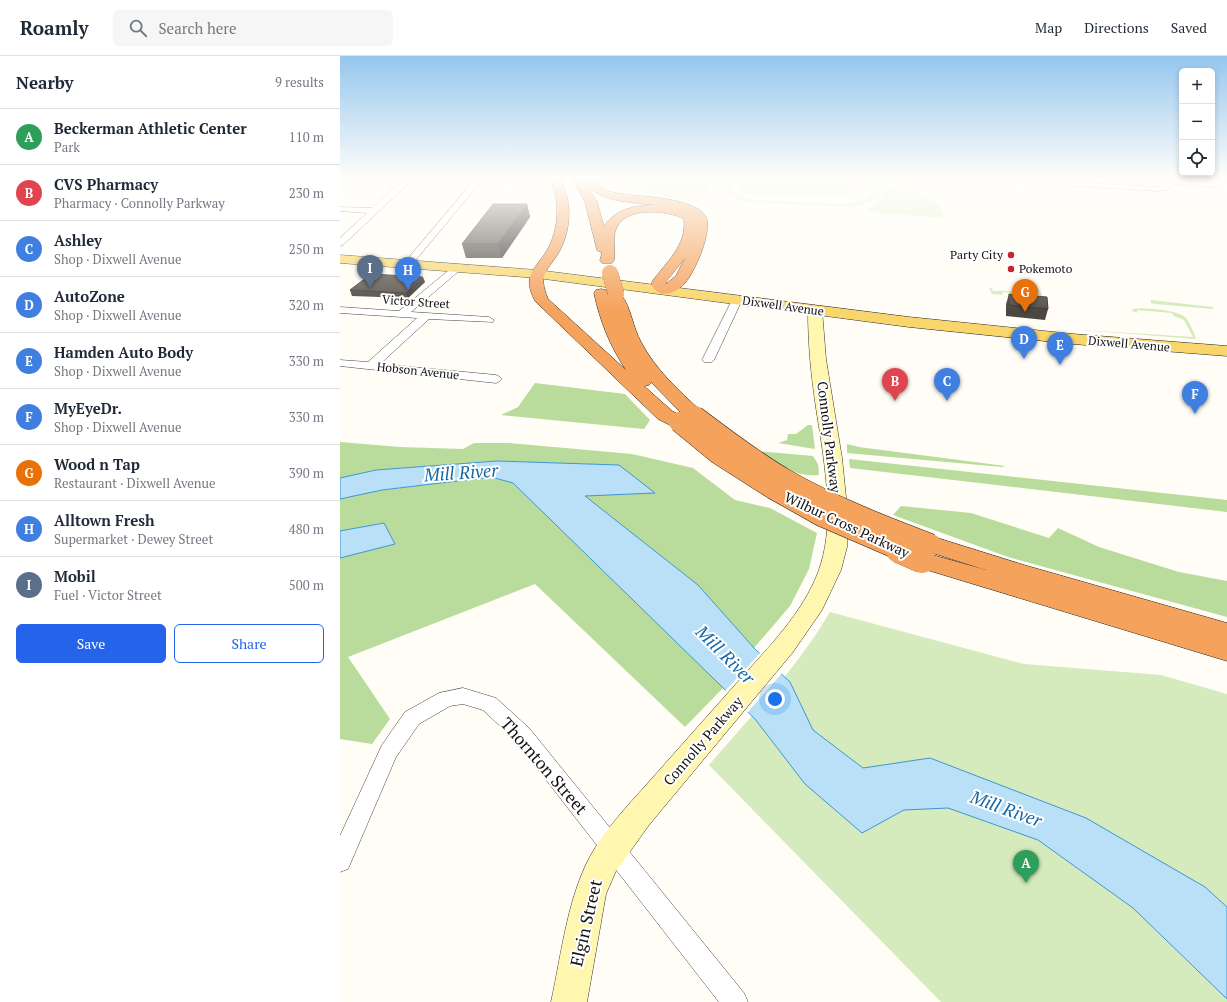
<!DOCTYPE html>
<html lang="en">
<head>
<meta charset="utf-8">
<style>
	body { margin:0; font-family:"PT Serif",serif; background:#f6f6f7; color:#1f2937 }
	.controls { position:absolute; right:12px; top:12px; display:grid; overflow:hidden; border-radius:6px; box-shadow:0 2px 6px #0003 }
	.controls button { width:36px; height:36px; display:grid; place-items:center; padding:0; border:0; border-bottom:1px solid #e0e1e3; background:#fff; color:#1f2937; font:20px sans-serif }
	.you { position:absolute; left:435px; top:643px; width:14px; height:14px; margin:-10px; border:3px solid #fff; border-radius:50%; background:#1a73e8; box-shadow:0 0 0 6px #1a73e833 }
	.badge { display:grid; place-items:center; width:26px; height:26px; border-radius:50%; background:#2563eb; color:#fff; font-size:13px; font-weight:700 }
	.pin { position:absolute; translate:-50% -33px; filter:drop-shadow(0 1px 2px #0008) }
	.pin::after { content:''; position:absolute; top:21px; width:14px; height:12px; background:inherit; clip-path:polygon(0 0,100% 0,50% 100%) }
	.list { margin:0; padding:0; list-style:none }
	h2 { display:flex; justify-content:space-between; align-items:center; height:52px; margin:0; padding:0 16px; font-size:17px }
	h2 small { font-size:13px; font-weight:400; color:#747a83 }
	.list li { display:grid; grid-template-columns:26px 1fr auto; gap:12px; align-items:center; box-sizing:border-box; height:56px; padding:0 16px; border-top:1px solid #e0e1e3 }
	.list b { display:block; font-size:15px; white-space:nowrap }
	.list p { margin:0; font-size:13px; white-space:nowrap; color:#747a83 }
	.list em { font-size:13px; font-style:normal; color:#747a83 }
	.actions { display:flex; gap:8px; padding:12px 16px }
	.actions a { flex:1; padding:9px 0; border:1px solid #2563eb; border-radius:6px; text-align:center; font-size:14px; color:#2563eb }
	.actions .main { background:#2563eb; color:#fff }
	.icon { flex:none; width:22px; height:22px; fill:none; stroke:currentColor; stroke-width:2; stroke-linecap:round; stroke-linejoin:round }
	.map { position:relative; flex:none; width:887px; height:946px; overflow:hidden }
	header { display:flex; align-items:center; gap:24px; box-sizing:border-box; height:56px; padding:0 20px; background:#fff; border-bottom:1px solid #e0e1e3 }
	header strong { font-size:19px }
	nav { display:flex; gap:22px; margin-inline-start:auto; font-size:14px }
	.search { width:280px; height:36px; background:#f6f6f7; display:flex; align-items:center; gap:10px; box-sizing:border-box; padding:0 14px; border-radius:6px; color:#747a83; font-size:15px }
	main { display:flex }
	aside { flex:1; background:#fff }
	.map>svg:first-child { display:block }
</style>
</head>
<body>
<header>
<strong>Roamly</strong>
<div class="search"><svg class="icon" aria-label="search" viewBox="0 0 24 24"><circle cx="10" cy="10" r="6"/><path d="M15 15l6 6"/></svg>Search here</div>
<nav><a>Map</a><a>Directions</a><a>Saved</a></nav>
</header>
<main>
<aside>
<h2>Nearby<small>9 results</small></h2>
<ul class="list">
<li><span class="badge" style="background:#2e9e5b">A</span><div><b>Beckerman Athletic Center</b><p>Park</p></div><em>110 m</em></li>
<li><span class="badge" style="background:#e0444e">B</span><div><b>CVS Pharmacy</b><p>Pharmacy · Connolly Parkway</p></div><em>230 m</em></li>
<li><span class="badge" style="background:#3f7fe0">C</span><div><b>Ashley</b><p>Shop · Dixwell Avenue</p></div><em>250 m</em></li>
<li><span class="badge" style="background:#3f7fe0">D</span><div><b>AutoZone</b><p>Shop · Dixwell Avenue</p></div><em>320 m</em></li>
<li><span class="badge" style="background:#3f7fe0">E</span><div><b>Hamden Auto Body</b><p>Shop · Dixwell Avenue</p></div><em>330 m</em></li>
<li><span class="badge" style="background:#3f7fe0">F</span><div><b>MyEyeDr.</b><p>Shop · Dixwell Avenue</p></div><em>330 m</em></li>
<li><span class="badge" style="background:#e8710a">G</span><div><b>Wood n Tap</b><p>Restaurant · Dixwell Avenue</p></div><em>390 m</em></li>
<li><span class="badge" style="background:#3f7fe0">H</span><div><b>Alltown Fresh</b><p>Supermarket · Dewey Street</p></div><em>480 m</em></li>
<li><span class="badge" style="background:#5c6f8a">I</span><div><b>Mobil</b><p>Fuel · Victor Street</p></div><em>500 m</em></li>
</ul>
<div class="actions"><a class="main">Save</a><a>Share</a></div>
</aside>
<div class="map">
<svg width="887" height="946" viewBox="0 0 887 946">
	<rect width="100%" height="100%" fill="#fffdf5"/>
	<!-- green -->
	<g fill="#d5ebbd">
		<polygon points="649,232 652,232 653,235 698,235 696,232 698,232 704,242 698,241 697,239 663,236 662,239 652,238"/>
		<polygon points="811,244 872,251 873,253 815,248 811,247"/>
		<path d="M793 253C804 251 839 254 846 262 850 268 854 276 856 283L728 273 853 281 844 264 834 260 832 257 797 254V257L792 255Z"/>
		<path d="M490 556 684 608 821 619 887 638V946H601L369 709C411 660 457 612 490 556Z"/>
	</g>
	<!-- forest -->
	<g fill="#b9dc9c">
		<polygon points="195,327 285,338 310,364 304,373 161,359 178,351"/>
		<polygon points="468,369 472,369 475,393 438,387 447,384 448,378 456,378"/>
		<polygon points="0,386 60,391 123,393 134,387 169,387 292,398 353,412 395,444 430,452 477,477 469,513 450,550 414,592 358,529 244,440 280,409 157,405 36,414 0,422"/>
		<polygon points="507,388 519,391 665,410 662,411 507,397"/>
		<path d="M417 395 473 400 478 408 479 419C455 422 436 406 417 395Z"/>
		<polygon points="509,403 887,444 887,456 510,412"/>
		<polygon points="151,421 173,427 384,631 345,671 195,528 8,601 50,663 32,688 0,683 0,501 44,467 0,475 0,443 42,434"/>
		<polygon points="561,450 631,457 709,482 718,472 759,491 839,516 887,525 887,561 668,501 553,459"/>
	</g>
	<!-- pitch -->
	<g fill="#e6f2cf">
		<polygon points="276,122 375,122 359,146 353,147 300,134"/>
		<path d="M391 122H400L393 130C394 141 406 143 415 144L507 148 524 144 533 136 532 128 524 122C533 122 541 124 542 135L538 141 531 146 512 151 413 147 397 144 388 138 385 130Z"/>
		<polygon points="406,122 510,125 508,141 399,137"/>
		<path d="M545 134C559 133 586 136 597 148 600 152 602 157 604 162L530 156 527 154 543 140Z"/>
	</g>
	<!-- water -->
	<g fill="#b9e0f7" stroke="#3f96cf">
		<polygon points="157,405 279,409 315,437 245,440 358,529 414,592 450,626 473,674 523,712 590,702 746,762 865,831 887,851 887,943 793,852 698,784 608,752 564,754 522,777 465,728 415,663 173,427 151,421 42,434 0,443 0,422 36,414"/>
		<polygon points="44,467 55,488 0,502 0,475"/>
	</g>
	<!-- pier -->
	<polygon fill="#fffdf5" points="421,596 443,616 407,657 385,635"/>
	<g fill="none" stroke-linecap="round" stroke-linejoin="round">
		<!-- minor casing -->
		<g stroke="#444" stroke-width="1">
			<g id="minor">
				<polygon points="64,122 77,122 70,126 3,189 0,190 0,182 27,157 0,155 0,151 32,152"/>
				<polygon points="136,122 144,122 70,211 64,211 62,209 64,207"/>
				<polygon points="711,122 722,122 734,126 818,131 823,130 828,126 826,122 834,122 835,124 874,127 878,129 874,131 834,128 828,134 818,135 733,130"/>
				<polygon points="117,209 122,212 120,214 71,256 149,261 154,264 153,266 89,263 40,308 156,319 160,321 162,323 160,325 156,327 0,310 0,304 28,306 77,262 0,257 0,251 59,255 114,210"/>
				<polygon points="397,241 402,244 374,304 372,306 364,306 362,304 392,244"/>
				<polygon points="123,632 156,642 189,672 404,937 408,946 379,946 175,684 143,654 123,648 110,650 79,668 56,701 8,813 0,816 0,780 42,689 65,656 99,637"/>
			</g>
		</g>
		<!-- secondary casing -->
		<g stroke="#333" stroke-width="1">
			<g id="secondary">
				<polygon points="0,122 14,122 13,124 0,129"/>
				<path d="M475 250 480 251 482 254 486 303 502 402 507 451V491L501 514 482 554 453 596 309 769 276 815 266 838 247 946H211C222 896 228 835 255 792 272 765 294 743 315 719 347 683 379 647 411 611 440 579 473 543 483 500 494 456 483 397 476 352 471 319 468 287 468 254L470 251Z"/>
			</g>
		</g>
		<!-- primary casing -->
		<g stroke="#222" stroke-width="1">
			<polygon id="primary" points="0,199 197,214 569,261 733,278 887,290 887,300 733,288 569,271 197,222 0,207"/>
		</g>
		<!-- motorway casing -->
		<g stroke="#222" stroke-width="1">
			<g id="motorway">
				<path d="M210 122H220C232 146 232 172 219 196 208 215 197 217 208 243L286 314C270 290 260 265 254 237L256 234 261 233 266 234 270 243 272 240 277 239 282 240C291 252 293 272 301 286 315 313 339 335 362 356L364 360 362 364 355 366 348 364 311 326 309 329 304 330 332 355 346 362 348 366 346 370 339 372 332 370 318 363 195 245C182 219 194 215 206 196 220 173 220 146 210 122Z"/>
				<path d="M232 122H251L260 130 268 135C294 142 335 139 358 153 362 155 366 160 367 164 370 181 355 215 345 227 341 232 336 235 330 237 321 239 317 237 312 230V226C326 206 347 190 344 163 328 154 284 150 276 173 272 183 276 194 274 204L272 207H262L260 204 262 197 257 194 245 146ZM248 131C265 147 294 146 315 149 296 149 274 153 264 171L257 146ZM345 202 336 220 326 228V226Z"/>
				<polygon points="591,480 684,509 887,567 887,605 574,510 571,504 574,498 582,496 646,514 583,494 580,488 583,482"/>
			</g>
		</g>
		<!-- minor -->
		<use href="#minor" fill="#fff" fill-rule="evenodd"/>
		<!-- secondary -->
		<use href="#secondary" fill="#fff6b0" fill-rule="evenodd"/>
		<!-- primary -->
		<use href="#primary" fill="#f9d66b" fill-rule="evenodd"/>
		<!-- motorway -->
		<use href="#motorway" fill="#f5a25d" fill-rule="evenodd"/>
		<!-- motorway-bridge-far3 casing -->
		<g stroke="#222" stroke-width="13" stroke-linecap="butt">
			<polyline id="motorway-bridge-far3" points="270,216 271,218"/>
		</g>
		<!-- motorway-bridge-far2 casing -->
		<g stroke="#222" stroke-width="16" stroke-linecap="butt">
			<polyline id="motorway-bridge-far2" points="270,217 276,238"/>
		</g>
		<!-- motorway-bridge-far1 casing -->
		<g stroke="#222" stroke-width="21" stroke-linecap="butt">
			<g id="motorway-bridge-far1">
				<path d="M355 360C384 382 414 405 445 423 492 450 541 469 591 488"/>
				<polyline points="339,366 378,398 433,433 481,460 562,495"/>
			</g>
		</g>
		<!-- motorway-bridge casing -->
		<g stroke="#222" stroke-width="26" stroke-linecap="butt">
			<polyline id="motorway-bridge" points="559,494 582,504"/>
		</g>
		<!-- motorway-bridge-far3 -->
		<use href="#motorway-bridge-far3" stroke="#f5a25d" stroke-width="12"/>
		<!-- motorway-bridge-far2 -->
		<use href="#motorway-bridge-far2" stroke="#f5a25d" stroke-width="16"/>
		<!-- motorway-bridge-far1 -->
		<use href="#motorway-bridge-far1" stroke="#f5a25d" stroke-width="20"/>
		<!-- motorway-bridge -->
		<use href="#motorway-bridge" stroke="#f5a25d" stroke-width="26"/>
	</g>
	<!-- wall -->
	<g fill="#4d4742">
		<polygon points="187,148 190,161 162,202 126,202 122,188"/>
		<polygon points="85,226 68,242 12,240 10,234"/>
		<polygon points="669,238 708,253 705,264 666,260 666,248"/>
	</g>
	<!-- shaded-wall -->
	<g fill="#3f3936">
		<polygon points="187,148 190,161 162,202 158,188"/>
		<polygon points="83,221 85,226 68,242 66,237"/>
	</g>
	<!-- building -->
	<g fill="#5a524d" stroke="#3f3936">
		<polygon points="153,148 187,148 158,188 122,188"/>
		<polygon points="31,218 83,221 66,237 10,234"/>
		<polygon points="669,238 707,241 708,253 669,249"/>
	</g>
	<!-- sky -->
	<linearGradient id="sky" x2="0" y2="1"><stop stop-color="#95c6ee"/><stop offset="0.48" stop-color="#fffefa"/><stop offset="1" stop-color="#fffefa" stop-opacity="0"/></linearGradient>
	<rect width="887" height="254" fill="url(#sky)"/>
	<!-- markers -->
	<g fill="#c4262e" stroke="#fff" stroke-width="1.5">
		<circle cx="671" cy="199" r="4"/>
		<circle cx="671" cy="213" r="4"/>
	</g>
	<g text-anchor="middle" stroke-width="4" stroke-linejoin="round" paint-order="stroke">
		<!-- far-poi labels -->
		<g font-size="12" fill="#111" stroke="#fff" text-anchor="end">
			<text x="663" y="203">Party City</text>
			<text x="679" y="217" text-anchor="start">Pokemoto</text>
		</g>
		<!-- far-street labels -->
		<g font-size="12" fill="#111" stroke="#fff">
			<text transform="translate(76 246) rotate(4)" y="4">Victor Street</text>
			<text transform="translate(443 250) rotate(8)" y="4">Dixwell Avenue</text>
			<text transform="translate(789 288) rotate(5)" y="4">Dixwell Avenue</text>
			<text transform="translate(78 315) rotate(6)" y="4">Hobson Avenue</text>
		</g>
		<!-- street labels -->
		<g font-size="14" fill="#111" stroke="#fff">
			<text transform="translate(489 381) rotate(83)" y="5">Connolly Parkway</text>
			<text transform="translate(507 469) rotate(25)" y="5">Wilbur Cross Parkway</text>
			<text transform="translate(363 685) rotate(-49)" y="5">Connolly Parkway</text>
		</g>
		<!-- near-street labels -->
		<g font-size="17" fill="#111" stroke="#fff">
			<text transform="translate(204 710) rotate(49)" y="6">Thornton Street</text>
			<text transform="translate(246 867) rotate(-77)" y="6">Elgin Street</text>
		</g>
		<!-- near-water labels -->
		<g font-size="18" font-style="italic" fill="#1768a6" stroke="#fff">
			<text transform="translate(121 417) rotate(-4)" y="6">Mill River</text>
			<text transform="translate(385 599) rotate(45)" y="6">Mill River</text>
			<text transform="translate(666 753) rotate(20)" y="6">Mill River</text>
		</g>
	</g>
</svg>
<div class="controls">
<button>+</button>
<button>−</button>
<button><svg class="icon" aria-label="locate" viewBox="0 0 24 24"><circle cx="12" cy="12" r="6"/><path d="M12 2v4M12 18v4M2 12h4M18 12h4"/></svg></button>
</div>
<div class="you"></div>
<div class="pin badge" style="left:686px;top:827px;background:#2e9e5b">A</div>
<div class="pin badge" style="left:555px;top:345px;background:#e0444e">B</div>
<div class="pin badge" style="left:607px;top:345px;background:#3f7fe0">C</div>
<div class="pin badge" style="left:684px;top:303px;background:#3f7fe0">D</div>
<div class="pin badge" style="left:720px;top:309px;background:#3f7fe0">E</div>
<div class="pin badge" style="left:855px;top:358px;background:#3f7fe0">F</div>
<div class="pin badge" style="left:685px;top:256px;background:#e8710a">G</div>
<div class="pin badge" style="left:68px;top:234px;background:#3f7fe0">H</div>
<div class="pin badge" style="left:30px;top:232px;background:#5c6f8a">I</div>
</div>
</main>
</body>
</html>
